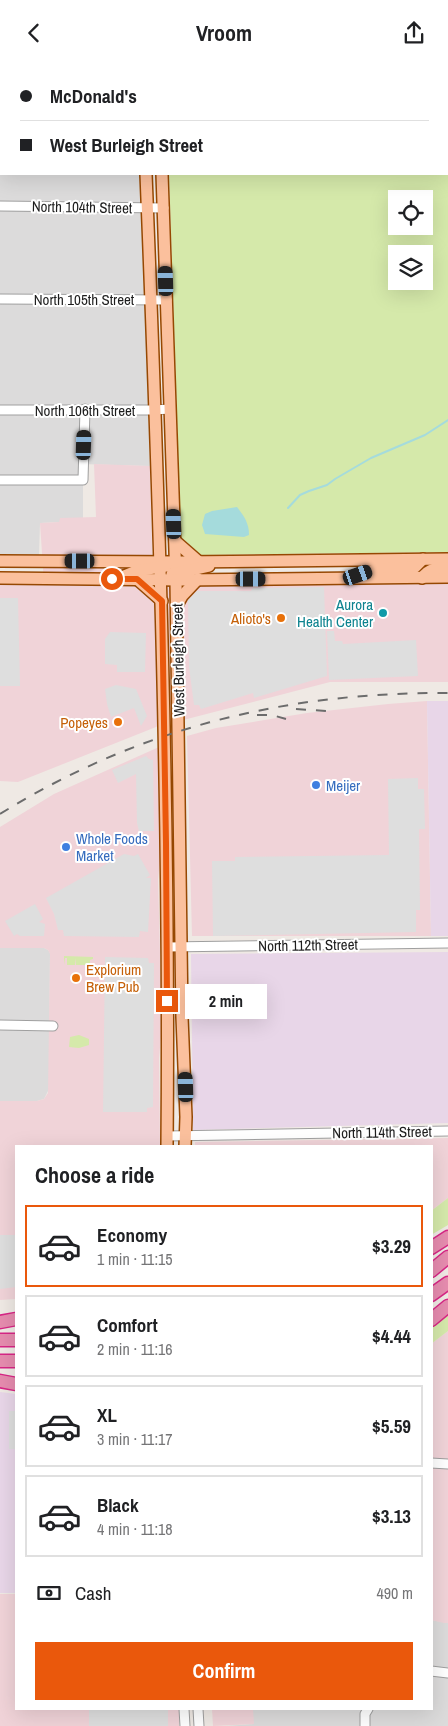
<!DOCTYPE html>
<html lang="en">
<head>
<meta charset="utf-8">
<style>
  :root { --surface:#fff; --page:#f6f6f6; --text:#202124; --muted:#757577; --line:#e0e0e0; --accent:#ea580c }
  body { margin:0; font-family:"Archivo Narrow",sans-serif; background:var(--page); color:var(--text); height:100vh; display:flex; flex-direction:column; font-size:19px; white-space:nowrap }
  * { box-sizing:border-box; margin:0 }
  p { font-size:16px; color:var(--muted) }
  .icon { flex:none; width:28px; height:28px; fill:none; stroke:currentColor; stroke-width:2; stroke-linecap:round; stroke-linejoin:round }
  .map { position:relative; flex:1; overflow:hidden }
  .sheet { position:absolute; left:15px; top:1080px; width:418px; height:565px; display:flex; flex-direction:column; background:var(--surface); border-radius:0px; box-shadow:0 5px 20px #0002 }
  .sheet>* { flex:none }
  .hud { position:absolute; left:0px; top:0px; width:449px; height:110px; box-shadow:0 5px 20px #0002; display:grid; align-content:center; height:110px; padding:0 20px; background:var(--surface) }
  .tools { position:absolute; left:388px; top:125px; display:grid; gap:10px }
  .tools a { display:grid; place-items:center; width:45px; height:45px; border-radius:0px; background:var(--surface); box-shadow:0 5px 20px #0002; font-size:25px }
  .end { position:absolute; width:22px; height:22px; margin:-11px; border:6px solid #ea580c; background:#fff; box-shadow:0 0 0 2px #fff }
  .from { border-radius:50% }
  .bubble { position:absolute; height:35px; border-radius:0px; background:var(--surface); box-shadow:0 5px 20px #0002; font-size:16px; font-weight:800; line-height:35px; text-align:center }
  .car { position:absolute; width:15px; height:30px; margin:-15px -8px; border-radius:6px; box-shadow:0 0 4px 1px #0007; background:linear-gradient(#222 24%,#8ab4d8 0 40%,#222 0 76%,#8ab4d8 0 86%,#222 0) }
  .hud b { display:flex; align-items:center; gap:18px; height:48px; font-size:19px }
  .hud b+b { border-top:1px solid var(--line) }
  .hud i { width:12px; height:12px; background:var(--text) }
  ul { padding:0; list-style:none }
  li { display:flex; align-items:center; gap:15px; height:82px; margin:0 10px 8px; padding:0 10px; border:2px solid var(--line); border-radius:0px }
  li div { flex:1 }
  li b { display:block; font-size:19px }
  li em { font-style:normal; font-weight:800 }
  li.selected { border-color:var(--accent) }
  li>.icon { width:45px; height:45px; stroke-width:1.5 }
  h2 { padding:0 20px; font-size:22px; line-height:60px }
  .pay { display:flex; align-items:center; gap:12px; height:55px; padding:0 20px; font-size:19px }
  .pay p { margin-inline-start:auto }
  .button { display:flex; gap:10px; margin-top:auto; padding:10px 20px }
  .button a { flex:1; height:58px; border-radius:0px; background:var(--accent); color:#fff; font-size:20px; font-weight:800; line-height:58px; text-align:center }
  header { display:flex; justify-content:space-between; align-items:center; height:65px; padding:0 20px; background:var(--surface); font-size:22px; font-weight:800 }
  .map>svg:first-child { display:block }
  .residential { fill:#dcdbdb }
  .commercial { fill:#f0d3d8 }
  .industrial { fill:#e8d6e8 }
  .grass { fill:#d5e9aa; fill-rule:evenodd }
  .parking { fill:#dedede }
  .water { fill:#a5dbdc }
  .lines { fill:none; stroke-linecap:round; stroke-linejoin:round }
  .stream { stroke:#a5dbdc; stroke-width:2 }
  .minor-casing { stroke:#9f9f9f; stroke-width:11 }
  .major-casing { stroke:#964802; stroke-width:14 }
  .highway-casing { stroke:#d82686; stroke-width:15 }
  .minor { stroke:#fff; stroke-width:9 }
  .major { stroke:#fbc09d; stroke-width:11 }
  .highway { stroke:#e68caf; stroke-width:12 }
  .rail { stroke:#6c6c6c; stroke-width:2; stroke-dasharray:10 10; stroke-linecap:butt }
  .route { stroke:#ea580c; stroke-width:6 }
  .culture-dot { fill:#0f9aa8; stroke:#fff; stroke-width:2 }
  .food-dot { fill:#e8710a; stroke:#fff; stroke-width:2 }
  .shop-dot { fill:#3f7fe0; stroke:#fff; stroke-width:2 }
  .labels { text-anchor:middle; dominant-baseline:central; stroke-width:4; stroke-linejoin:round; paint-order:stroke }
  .street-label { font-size:15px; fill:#1e1e1e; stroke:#fff }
  .culture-label { font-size:15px; fill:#0d838f; stroke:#fff; text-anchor:end }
  .food-label { font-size:15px; fill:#c56008; stroke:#fff; text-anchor:end }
  .shop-label { font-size:15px; fill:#366cbe; stroke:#fff; text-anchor:start }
</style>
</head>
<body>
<header><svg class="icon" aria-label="back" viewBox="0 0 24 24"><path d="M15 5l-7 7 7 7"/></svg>Vroom<svg class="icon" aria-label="share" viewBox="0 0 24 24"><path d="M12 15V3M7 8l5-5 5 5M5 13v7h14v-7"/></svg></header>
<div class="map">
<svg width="448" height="1661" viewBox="0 0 448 1661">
  <rect width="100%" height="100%" fill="#efe9e4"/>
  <g class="residential">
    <polygon points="0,0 138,0 138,1 1,1 1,109 141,109 150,401 80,399 83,419 83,453 60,453 60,457 40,458 39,490 0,490"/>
    <polygon points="0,883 44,883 48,885 50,888 49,1024 44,1034 37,1036 0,1036"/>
    <polygon points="431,1555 448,1558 448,1661 226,1661 253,1659 253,1644 431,1644"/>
  </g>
  <g class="commercial">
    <polygon points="94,399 150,401 153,519 448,516 448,617 330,617 156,662 18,717 0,716 0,517 44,518 40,458 59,457 60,453 96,452"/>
    <polygon points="427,636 431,871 192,871 187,671 216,663 307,648 388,639"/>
    <polygon points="159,682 161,788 158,814 162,961 159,993 160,1081 16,1081 16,1234 0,1235 0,1036 37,1036 44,1034 48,1028 50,889 48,885 44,883 0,883 0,762 54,729"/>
    <polygon points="448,1073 448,1133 431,1146 431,1081 195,1081 195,1077"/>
    <polygon points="448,1266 448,1558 444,1558 431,1555 431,1279"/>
    <polygon points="0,1529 16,1529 16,1644 179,1644 179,1661 0,1661"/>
    <polygon points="212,1644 253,1644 254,1659 213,1661"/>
  </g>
  <g class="industrial">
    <polygon points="427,636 448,636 448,871 431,871"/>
    <polygon points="448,887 448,1058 193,1065 191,889"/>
    <polygon points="0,1327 16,1329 16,1528 0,1528"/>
  </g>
  <g class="grass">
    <path d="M165 0H448V487L201 490 181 472 169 109H448V1H165ZM396 134H424V161H396ZM396 189H424V216H396Z"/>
    <polygon points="64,891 93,892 93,894 90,895 90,899 93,900 76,900 75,893 75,900 67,900 67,893 65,893 64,900"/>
    <polygon points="79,970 89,974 89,980 79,983 69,982 70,972"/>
    <polygon points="448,1133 448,1160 431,1170 431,1146"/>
    <polygon points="448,1244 448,1266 431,1279 431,1261"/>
  </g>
  <g class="parking">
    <polygon points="324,522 327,611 254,633 253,628 201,644 199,640 194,640 189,602 188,535 197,526 251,526 253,523"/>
    <polygon points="0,533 18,533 20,621 0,621"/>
    <polygon points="327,566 334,566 335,576 342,576 343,579 416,575 418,611 329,615"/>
    <polygon points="110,567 146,568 145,607 117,607 117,600 105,599 105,574"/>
    <polygon points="116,620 136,624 147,651 141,661 134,643 111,652 107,639 105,624"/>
    <polygon points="146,691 149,694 153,695 154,766 139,766 137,758 136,709 118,718 112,705"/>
    <polygon points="418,713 418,724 424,724 425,764 419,764 420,845 416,845 416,867 213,871 212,796 235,796 235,792 389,790 388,714"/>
    <polygon points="124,789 134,791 138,789 150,810 146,813 151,813 148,867 140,866 139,872 64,871 63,865 58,865 54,849 46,833"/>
    <polygon points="35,839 43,854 39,857 45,859 44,871 20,871 17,869 14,871 5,856"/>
    <polygon points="105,892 148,893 149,898 154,898 153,1042 147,1043 147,1047 103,1047"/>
    <polygon points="0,1170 16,1170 16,1222 0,1224"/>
    <rect x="9" y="1346" width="7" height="38"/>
    <rect x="89" y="1644" width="79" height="17"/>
  </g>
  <path class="water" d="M237 442C244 451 249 458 249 470L244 472 205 469 202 460 205 449 212 446Z"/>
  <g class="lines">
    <polyline class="stream" points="288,443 300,430 309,426 327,420 335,414 371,393 425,370 448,355"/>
    <defs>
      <g id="minor">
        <polyline points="0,47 1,47"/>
        <polyline points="0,141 164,143"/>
        <polyline points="0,234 167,235"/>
        <polyline points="0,345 154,345 170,344"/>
        <polyline points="0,415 83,415 85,344"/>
        <polyline points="167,882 448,878"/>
        <polyline points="0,960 53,961"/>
        <polyline points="167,1071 448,1066"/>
        <polyline points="431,1398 448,1399"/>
        <polyline points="431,1606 448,1608"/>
        <polyline points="184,1644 185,1661"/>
        <polyline points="198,1644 199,1661"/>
        <polyline points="365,1661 365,1649 368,1644"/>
      </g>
      <g id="major">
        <polyline points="142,0 142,1"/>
        <polyline points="158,0 159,1"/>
        <path d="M146 109C159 433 170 757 167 1081"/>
        <polyline points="162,109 176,515 182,952 186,1052 185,1081"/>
        <polyline points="175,476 199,497"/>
        <polyline points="0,496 182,497 448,494"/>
        <polyline points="172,509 209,501"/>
        <polyline points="359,509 369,506 391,503 415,502 423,494"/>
        <polyline points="124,511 136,506 166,501"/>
        <polyline points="0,513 182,515 448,512"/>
        <path d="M422 513C429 503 437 503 448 503"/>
        <polyline points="137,514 162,536"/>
        <polyline points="177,540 182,531 198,514"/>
      </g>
      <g id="highway">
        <polyline points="431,1183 448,1172"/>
        <polyline points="431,1206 448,1192"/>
        <polyline points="431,1230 448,1218"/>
        <polyline points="431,1255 448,1241"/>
        <polyline points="0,1257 16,1254"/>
        <polyline points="0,1275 16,1275"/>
        <polyline points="0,1296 16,1296"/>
        <polyline points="0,1316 16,1319"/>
      </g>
    </defs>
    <use href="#minor" class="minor-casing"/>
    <use href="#major" class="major-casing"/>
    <use href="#highway" class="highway-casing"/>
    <use href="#minor" class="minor"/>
    <use href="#major" class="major"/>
    <use href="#highway" class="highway"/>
    <g class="rail">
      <polyline points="296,644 326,646"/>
      <polyline points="257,650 272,650 286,654"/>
      <path d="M0 749C139 663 285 627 448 628"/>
    </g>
  </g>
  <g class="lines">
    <polyline class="route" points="112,514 137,514 162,536 166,778 167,936"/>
  </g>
  <circle class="culture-dot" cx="383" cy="548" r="5"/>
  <g class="food-dot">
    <circle cx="281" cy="553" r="5"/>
    <circle cx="118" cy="657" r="5"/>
    <circle cx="76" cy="913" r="5"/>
  </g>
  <g class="shop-dot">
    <circle cx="316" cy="720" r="5"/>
    <circle cx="66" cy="782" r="5"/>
  </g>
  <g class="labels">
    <g class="street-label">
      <text transform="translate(82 142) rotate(1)">North 104th Street</text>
      <text x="84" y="234">North 105th Street</text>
      <text x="85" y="345">North 106th Street</text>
      <text transform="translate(178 595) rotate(-91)">West Burleigh Street</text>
      <text transform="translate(308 880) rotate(-1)">North 112th Street</text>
      <text transform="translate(382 1067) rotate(-1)">North 114th Street</text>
    </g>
    <g class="culture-label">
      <text x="373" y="539">Aurora<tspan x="373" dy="17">Health Center</tspan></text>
    </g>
    <g class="food-label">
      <text x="271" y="553">Alioto's</text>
      <text x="108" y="657">Popeyes</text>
      <text x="86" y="904" text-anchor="start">Explorium<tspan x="86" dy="17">Brew Pub</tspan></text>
    </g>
    <g class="shop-label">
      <text x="326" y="720">Meijer</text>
      <text x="76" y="773">Whole Foods<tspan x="76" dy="17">Market</tspan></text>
    </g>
  </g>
</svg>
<div class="tools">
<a><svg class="icon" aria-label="locate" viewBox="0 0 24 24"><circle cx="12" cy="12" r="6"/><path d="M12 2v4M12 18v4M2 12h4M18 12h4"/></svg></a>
<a><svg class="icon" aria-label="layers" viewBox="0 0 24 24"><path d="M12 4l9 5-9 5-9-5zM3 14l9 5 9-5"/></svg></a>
</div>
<i class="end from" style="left:112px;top:514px"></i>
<i class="end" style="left:167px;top:936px"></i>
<div class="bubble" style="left:185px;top:919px;width:82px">2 min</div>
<i class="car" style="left:166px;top:216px;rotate:358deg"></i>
<i class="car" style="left:84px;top:380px;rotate:2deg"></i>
<i class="car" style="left:174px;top:459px;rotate:358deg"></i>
<i class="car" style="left:80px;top:496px;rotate:270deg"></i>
<i class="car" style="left:358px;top:510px;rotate:71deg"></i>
<i class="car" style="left:251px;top:514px;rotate:90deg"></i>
<i class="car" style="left:186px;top:1022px;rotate:358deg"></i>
<div class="hud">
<b><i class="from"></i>McDonald's</b>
<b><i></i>West Burleigh Street</b>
</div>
<section class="sheet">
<h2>Choose a ride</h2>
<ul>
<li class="selected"><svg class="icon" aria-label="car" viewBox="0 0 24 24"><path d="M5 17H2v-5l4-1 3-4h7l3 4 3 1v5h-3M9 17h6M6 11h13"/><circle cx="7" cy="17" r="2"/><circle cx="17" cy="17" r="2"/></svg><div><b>Economy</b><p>1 min · 11:15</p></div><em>$3.29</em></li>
<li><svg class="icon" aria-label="car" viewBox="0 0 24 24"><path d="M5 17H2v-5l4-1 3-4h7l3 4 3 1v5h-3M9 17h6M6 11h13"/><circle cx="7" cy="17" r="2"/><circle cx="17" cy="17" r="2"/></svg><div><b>Comfort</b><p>2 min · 11:16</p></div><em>$4.44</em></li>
<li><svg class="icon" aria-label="car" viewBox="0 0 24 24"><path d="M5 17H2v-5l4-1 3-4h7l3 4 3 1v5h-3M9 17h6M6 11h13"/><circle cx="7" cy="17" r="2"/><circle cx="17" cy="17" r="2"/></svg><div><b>XL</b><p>3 min · 11:17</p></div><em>$5.59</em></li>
<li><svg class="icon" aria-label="car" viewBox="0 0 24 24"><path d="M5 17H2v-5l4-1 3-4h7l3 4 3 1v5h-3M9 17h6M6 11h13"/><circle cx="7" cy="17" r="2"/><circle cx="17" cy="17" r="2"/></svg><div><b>Black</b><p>4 min · 11:18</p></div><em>$3.13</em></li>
</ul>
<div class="pay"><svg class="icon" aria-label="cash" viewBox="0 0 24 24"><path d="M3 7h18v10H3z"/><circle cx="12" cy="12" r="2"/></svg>Cash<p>490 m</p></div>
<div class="button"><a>Confirm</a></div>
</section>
</div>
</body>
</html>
